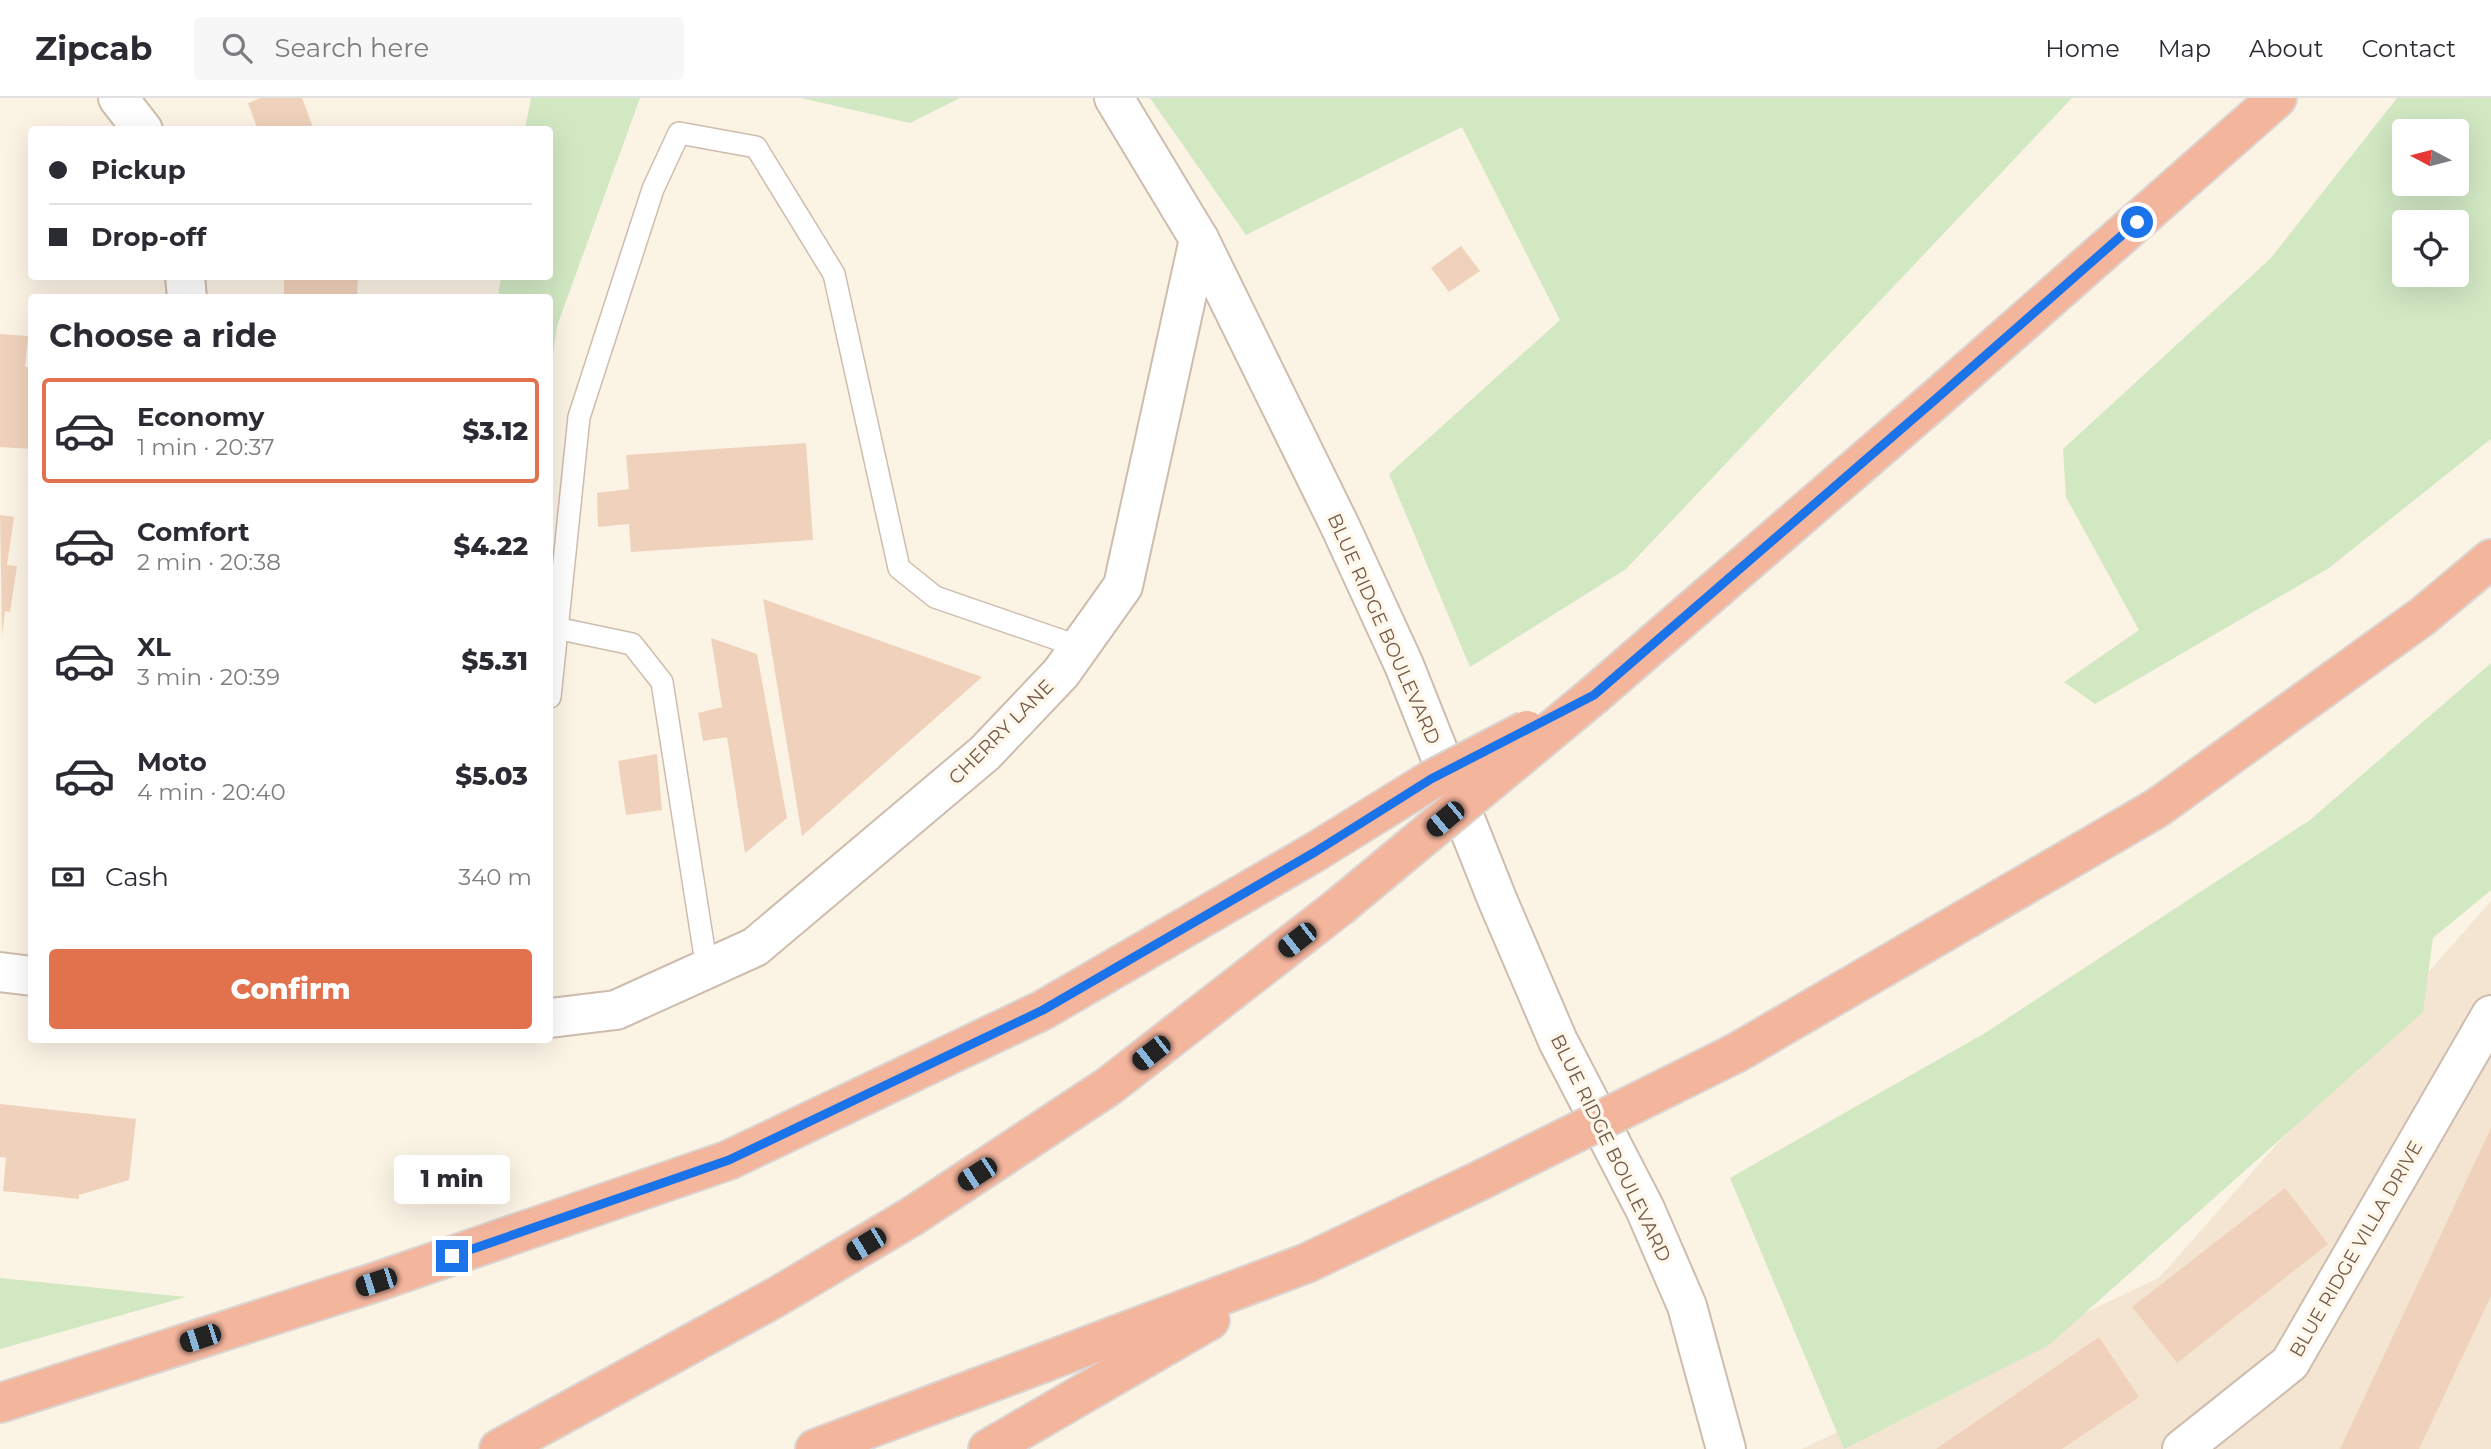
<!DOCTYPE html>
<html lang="en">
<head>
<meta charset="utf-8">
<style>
  :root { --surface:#fff; --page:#f7f7f7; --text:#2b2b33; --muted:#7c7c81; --line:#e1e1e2; --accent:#e1724d }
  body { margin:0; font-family:Montserrat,sans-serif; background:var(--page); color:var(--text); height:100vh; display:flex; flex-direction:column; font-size:26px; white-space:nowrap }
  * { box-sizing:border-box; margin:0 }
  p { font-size:23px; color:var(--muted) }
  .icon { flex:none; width:38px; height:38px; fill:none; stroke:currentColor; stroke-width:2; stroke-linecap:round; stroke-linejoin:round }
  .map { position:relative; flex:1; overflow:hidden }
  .drawer { position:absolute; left:28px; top:196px; width:525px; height:749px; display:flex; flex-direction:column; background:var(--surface); border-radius:7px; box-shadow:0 7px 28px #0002 }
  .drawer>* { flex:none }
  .hud { position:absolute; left:28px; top:28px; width:525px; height:154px; border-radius:7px; box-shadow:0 7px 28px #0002; display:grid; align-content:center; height:154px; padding:0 21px; background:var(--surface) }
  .needle { width:46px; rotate:277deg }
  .controls { position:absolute; left:2392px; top:21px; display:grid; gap:14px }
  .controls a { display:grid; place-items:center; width:77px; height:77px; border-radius:7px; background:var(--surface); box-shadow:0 7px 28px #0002; font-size:35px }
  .end { position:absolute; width:32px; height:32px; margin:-16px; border:9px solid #1a73e8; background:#fff; box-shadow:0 0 0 4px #fff }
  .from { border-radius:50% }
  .bubble { position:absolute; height:49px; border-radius:7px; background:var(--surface); box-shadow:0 7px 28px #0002; font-size:23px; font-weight:800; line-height:49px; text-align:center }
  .car { position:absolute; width:21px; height:42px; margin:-21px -10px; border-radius:9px; box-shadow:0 0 5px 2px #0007; background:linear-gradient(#222 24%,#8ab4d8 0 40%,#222 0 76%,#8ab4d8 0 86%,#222 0) }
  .hud b { display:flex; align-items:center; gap:24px; height:66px; font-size:26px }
  .hud b+b { border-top:2px solid var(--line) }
  .hud i { width:18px; height:18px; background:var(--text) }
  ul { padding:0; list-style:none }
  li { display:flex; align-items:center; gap:21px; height:105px; margin:0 14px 10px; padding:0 7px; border:4px solid transparent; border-radius:7px }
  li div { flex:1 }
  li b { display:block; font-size:26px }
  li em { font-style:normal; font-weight:800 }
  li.active { border-color:var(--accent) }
  li>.icon { width:63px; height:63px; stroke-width:1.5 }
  h2 { padding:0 21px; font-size:32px; line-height:84px }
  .pay { display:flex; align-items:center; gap:18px; height:77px; padding:0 21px; font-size:26px }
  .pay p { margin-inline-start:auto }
  .cta { display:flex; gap:14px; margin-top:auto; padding:14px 21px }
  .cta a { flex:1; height:80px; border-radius:7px; background:var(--accent); color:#fff; font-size:28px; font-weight:800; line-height:80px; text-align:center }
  header { display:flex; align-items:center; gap:42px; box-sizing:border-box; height:98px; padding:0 35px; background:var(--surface); border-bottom:2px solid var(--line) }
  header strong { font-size:33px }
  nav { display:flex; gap:38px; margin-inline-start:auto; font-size:24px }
  .search { width:490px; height:63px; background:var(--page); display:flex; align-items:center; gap:18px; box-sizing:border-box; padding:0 24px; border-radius:7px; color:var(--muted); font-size:26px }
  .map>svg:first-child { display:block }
  .residential { fill:#f3e5d2 }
  .green { fill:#d1e8c3; fill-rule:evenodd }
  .building { fill:#f0d2bc }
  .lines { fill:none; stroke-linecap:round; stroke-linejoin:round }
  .service-casing { stroke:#cebdae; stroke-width:24 }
  .minor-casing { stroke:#cebdae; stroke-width:42 }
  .motorway-casing { stroke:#dbd4d0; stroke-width:42 }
  .service { stroke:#fff; stroke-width:21 }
  .minor { stroke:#fff; stroke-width:38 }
  .motorway { stroke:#f4b59d; stroke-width:38 }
  .motorway-bridge-casing { stroke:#dbd4d0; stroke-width:42; stroke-linecap:butt }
  .motorway-bridge { stroke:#f4b59d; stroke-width:38 }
  .route { stroke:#1a73e8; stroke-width:9 }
  .labels { text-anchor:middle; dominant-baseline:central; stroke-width:7; stroke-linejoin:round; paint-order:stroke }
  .street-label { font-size:19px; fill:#735a4a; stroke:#fef7ea }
</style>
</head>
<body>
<header>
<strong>Zipcab</strong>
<div class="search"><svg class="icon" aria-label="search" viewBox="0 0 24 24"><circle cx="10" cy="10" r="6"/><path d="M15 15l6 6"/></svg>Search here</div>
<nav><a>Home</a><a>Map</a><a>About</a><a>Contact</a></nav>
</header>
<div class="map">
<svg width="2491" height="1351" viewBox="0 0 2491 1351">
  <rect width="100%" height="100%" fill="#fbf3e4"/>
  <polygon class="residential" points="2491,803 2491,1351 1802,1351 2160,1179"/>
  <g class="green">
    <polygon points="531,0 640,0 557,228 550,280 550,200 498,199 501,179 550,178 550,32 525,31"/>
    <polygon points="801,0 960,0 910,25"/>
    <polygon points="1150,0 2072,0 1626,471 1470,569 1389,376 1560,222 1462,29 1246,137"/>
    <path d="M2397 0H2491V341L2329 470 2095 606 2064 584 2139 532 2066 399 2063 351 2270 161ZM2404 33H2457V86H2404ZM2457 124V177H2404V124Z"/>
    <polygon points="2491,565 2491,792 2433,840 2423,914 2049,1247 1844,1351 1730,1080 1985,935 2310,722"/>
    <polygon points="0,1180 186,1199 0,1251"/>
  </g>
  <g class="building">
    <polygon points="261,0 302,0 314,32 258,32 248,5"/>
    <polygon points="1461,148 1480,173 1449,194 1431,170"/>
    <polygon points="284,178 358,178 357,196 337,196 337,200 284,200"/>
    <polygon points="0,236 28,238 25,269 29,269 28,293 32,293 32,351 0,349"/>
    <polygon points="806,345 813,442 631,454 629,426 598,429 597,395 629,391 626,357"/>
    <polygon points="0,417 14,419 7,467 17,468 10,514 5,513 2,538"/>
    <polygon points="763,501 982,579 802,738"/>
    <polygon points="711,540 757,556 787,720 745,755 727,639 703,643 698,615 722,609"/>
    <polygon points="657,656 662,712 626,717 618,663"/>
    <polygon points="0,1006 136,1021 129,1082 79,1097 79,1101 3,1093 6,1060 0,1059"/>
    <polygon points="2491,1030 2491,1198 2419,1351 2340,1351"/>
    <polygon points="2285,1090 2328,1146 2177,1265 2132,1209"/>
    <polygon points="2099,1239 2139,1299 2062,1351 1936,1351"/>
  </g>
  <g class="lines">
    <defs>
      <g id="service">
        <polyline points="556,530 632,546 662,584 707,871"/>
        <polyline points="550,599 579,319 653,91 679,35 756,49 834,176 899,470 935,499 1080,549"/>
      </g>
      <g id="minor">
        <polyline points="118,0 143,32"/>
        <polyline points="1114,0 1199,141 1340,428 1404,567 1497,801 1558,943 1645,1111 1687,1208 1726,1351"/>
        <polyline points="185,178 187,200"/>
        <polyline points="0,874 32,878"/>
        <polyline points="550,920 616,912 755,849 985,655 1061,575 1123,488 1199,141"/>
        <polyline points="2182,1351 2290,1265 2491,917"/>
      </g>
      <g id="motorway">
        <polyline points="1594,597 1937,300 2277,0"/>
        <polyline points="1736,955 2157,710 2423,518 2491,461"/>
        <polyline points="0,1305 376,1184 729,1062 1043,912 1315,754"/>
        <polyline points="499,1351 778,1198 911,1119 1109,988 1339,809"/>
        <polyline points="815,1351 1307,1165 1483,1081"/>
        <polyline points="988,1351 1210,1222"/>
      </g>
    </defs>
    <use href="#service" class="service-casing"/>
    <use href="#minor" class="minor-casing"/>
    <use href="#motorway" class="motorway-casing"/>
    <use href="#service" class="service"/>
    <use href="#minor" class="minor"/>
    <use href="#motorway" class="motorway"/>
    <defs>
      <g id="motorway-bridge">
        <polyline points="1315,754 1431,682 1527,632"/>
        <polyline points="1339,809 1594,597"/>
        <polyline points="1483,1081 1736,955"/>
      </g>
    </defs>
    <use href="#motorway-bridge" class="motorway-bridge-casing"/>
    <use href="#motorway-bridge" class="motorway-bridge"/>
  </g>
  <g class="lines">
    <polyline class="route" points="452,1158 729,1062 1043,912 1315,754 1431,681 1594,597 1937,300 2137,124"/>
  </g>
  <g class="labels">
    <g class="street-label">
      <text transform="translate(1384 531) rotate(66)">BLUE RIDGE BOULEVARD</text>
      <text transform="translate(1001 634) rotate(-45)">CHERRY LANE</text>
      <text transform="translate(1611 1050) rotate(64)">BLUE RIDGE BOULEVARD</text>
      <text transform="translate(2356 1151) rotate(-60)">BLUE RIDGE VILLA DRIVE</text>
    </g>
  </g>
</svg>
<div class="controls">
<a><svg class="needle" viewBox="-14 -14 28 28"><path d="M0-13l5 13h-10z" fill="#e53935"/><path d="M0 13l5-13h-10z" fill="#7c7c81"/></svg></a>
<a><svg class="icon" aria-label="locate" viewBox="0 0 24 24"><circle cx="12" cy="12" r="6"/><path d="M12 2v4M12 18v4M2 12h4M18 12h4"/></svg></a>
</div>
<i class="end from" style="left:2137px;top:124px"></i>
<i class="end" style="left:452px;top:1158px"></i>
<div class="bubble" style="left:394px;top:1057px;width:116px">1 min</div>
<i class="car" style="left:1445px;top:721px;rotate:230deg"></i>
<i class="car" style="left:1297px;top:842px;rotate:232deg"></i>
<i class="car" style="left:1151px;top:955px;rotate:232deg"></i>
<i class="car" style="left:977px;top:1076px;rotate:237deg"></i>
<i class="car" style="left:866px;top:1146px;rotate:239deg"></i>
<i class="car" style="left:376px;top:1184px;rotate:252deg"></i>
<i class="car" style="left:200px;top:1240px;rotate:252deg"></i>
<div class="hud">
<b><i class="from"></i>Pickup</b>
<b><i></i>Drop-off</b>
</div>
<section class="drawer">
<h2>Choose a ride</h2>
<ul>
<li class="active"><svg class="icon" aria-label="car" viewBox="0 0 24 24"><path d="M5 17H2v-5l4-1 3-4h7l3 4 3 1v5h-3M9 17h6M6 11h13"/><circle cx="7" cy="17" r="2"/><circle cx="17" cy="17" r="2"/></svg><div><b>Economy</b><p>1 min · 20:37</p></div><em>$3.12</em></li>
<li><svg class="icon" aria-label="car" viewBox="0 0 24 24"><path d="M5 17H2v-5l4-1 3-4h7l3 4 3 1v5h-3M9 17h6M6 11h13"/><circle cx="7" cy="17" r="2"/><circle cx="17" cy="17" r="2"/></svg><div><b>Comfort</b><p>2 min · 20:38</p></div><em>$4.22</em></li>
<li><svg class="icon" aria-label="car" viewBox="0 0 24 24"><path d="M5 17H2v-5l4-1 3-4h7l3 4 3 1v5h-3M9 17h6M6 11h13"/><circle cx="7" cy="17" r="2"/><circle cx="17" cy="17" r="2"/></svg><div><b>XL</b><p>3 min · 20:39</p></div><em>$5.31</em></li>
<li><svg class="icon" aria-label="car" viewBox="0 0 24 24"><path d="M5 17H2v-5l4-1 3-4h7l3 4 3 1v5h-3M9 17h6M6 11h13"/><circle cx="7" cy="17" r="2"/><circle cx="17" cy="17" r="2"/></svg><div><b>Moto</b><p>4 min · 20:40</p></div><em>$5.03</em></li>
</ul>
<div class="pay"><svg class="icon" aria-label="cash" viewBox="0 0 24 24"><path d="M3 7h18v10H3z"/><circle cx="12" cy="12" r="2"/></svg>Cash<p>340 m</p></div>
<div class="cta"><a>Confirm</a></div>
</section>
</div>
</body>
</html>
